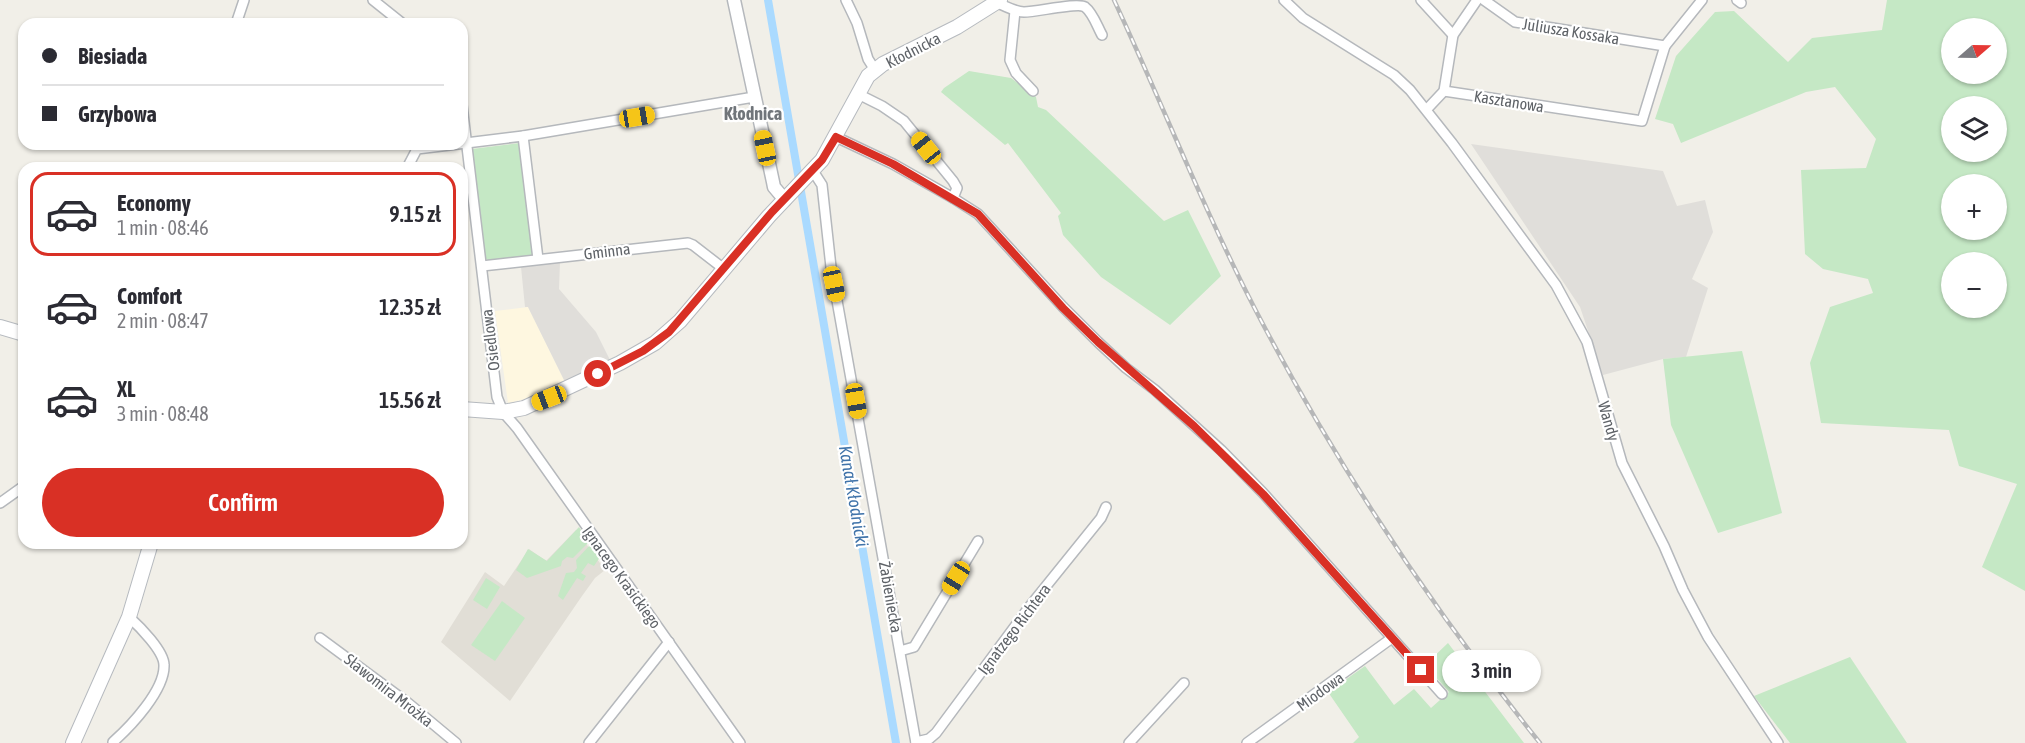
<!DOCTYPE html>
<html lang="en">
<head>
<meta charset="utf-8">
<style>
  :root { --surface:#fff; --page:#f2f2f3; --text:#2b2b33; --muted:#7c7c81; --line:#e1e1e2; --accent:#d93025 }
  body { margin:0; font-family:"Asap Condensed",sans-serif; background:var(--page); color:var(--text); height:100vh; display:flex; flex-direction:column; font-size:22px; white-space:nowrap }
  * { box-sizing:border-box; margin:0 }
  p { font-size:20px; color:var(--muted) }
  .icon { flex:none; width:33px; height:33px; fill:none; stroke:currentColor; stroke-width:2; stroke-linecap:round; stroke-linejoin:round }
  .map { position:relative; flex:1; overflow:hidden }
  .panel { position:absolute; left:18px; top:162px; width:450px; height:387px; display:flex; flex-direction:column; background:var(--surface); border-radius:18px; box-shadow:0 2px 4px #0004 }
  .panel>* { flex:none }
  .hud { position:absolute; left:18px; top:18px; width:450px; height:132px; border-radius:18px; box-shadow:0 2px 4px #0004; display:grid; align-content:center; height:132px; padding:0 24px; background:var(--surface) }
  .needle { width:39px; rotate:70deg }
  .tools { position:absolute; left:1941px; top:18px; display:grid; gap:12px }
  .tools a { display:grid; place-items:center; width:66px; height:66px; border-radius:50%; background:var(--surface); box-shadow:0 2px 4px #0004; font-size:30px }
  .end { position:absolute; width:27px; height:27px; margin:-14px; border:8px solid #d93025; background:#fff; box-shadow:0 0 0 3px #fff }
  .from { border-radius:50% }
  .bubble { position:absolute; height:42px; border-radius:21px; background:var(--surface); box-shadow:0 2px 4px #0004; font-size:20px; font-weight:600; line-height:42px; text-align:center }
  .car { position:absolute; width:18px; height:36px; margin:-18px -9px; border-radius:8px; box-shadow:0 0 4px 2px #0007; background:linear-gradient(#f5c518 24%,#345 0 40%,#f5c518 0 76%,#345 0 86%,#f5c518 0) }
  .hud b { display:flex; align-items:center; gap:21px; height:57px; font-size:22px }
  .hud b+b { border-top:2px solid var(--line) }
  .hud i { width:15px; height:15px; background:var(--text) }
  ul { padding:10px 0 0; list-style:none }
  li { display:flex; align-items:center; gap:18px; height:84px; margin:0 12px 9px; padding:0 12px; border:3px solid transparent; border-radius:18px }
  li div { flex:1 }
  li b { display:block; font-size:22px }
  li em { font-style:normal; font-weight:600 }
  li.selected { border-color:var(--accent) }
  li>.icon { width:54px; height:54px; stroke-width:1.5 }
  .button { display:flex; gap:12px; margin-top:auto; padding:12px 24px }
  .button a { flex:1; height:69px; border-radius:36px; background:var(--accent); color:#fff; font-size:24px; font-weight:600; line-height:69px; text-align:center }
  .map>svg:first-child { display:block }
  .commercial { fill:#fef7e0 }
  .industrial { fill:#e0deda }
  .education { fill:#e1ded6 }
  .green { fill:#c5e8c5; fill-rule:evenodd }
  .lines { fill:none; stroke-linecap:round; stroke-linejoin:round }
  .canal { stroke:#aadaff; stroke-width:8 }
  .minor-casing { stroke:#b5b8bc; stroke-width:12 }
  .tertiary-casing { stroke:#b5b8bc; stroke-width:15 }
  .secondary-casing { stroke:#b6babf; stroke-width:16 }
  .minor { stroke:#fff; stroke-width:9 }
  .tertiary { stroke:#fff; stroke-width:12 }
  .secondary { stroke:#fff; stroke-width:14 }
  .rail-casing { stroke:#b6b7b8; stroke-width:4.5 }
  .rail { stroke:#fff; stroke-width:2; stroke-dasharray:7; stroke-linecap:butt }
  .route { stroke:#d93025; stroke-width:8 }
  .labels { text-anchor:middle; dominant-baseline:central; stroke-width:4.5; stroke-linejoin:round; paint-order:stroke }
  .street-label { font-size:16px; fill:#5f6368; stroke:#fff }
  .neighbourhood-label { font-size:18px; font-weight:bold; fill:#70757a; stroke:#fff }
  .water-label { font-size:18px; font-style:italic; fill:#4174aa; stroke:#fff }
</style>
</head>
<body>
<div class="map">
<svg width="2025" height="743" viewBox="0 0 2025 743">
  <rect width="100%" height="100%" fill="#f1efe8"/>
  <polygon class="commercial" points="528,307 565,382 529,398 508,403 495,311"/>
  <g class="industrial">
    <polygon points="1471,144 1663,171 1677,206 1705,200 1713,232 1692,279 1708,288 1686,357 1663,359 1603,375 1580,307"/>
    <polygon points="560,262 559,289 596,332 610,360 565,382 528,307 525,307 521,267"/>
  </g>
  <polygon class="education" points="576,530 605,570 595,578 582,596 510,701 441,642 485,572 504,586 529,549 546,561"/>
  <g class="green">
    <path d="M1887 0H2025V591L1982 567 2017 484 1959 466 1949 430 1821 423 1810 363 1830 307 1873 293 1868 279 1823 269 1805 254 1801 170 1866 168 1876 139 1835 87 1806 92 1681 143 1673 124 1655 119 1676 56 1715 12 1734 11 1788 62 1812 38 1882 30ZM1952 28H1996V74H1952ZM1952 106H1996V152H1952ZM1952 184H1996V230H1952ZM1952 262H1996V308H1952Z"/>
    <polygon points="969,71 1011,78 1036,97 1038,107 1046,110 1164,221 1188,210 1221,276 1170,325 1101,277 1063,235 1058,216 1061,213 1008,143 1005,145 941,92 944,88"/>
    <polygon points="520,143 533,256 489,261 485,258 472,149"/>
    <polygon points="1742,351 1782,513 1718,533 1671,425 1663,359"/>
    <polygon points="579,527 589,542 573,558 567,557 562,561 561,566 527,578 516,570 528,549 547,561"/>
    <polygon points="591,544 600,557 594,566 588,563 581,573 586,576 583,581 577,578 563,600 558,596 566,573 574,572 577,568 576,560"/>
    <polygon points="486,578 500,587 487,609 473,600"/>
    <polygon points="502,601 525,618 495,661 471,645"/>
    <polygon points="1448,643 1524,743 1353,743 1359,737 1328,692 1365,666 1394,705 1414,689 1431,708 1449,692 1425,665"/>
    <polygon points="1850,657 1907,743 1790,743 1754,696"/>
  </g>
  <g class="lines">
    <polyline class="canal" points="768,0 896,743"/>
    <defs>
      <g id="minor">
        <polyline points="373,0 403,24"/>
        <polyline points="846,0 857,23 868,59 875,70"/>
        <polyline points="1284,0 1303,18 1394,75 1410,90 1452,143 1556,285 1587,342 1622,463 1664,546 1683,590 1708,637 1778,743"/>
        <polyline points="1421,0 1453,35"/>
        <polyline points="1484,0 1515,22 1665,46"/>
        <polyline points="1737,0 1741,3"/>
        <path d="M997 3C1006 6 1015 12 1024 12 1037 12 1078 2 1085 7 1093 13 1097 26 1102 35"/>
        <polyline points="1015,11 1010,60 1016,73 1033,91"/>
        <polyline points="236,24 244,0"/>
        <polyline points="1444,91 1642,121 1665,46 1702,0"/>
        <polyline points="858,94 882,106 904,121 953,181 957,188 953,198 978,214 1063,307 1098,342 1126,368 1155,390 1221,450 1263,493 1442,694"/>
        <polyline points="462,105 497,397 503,412 517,428 740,743"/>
        <polyline points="1427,109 1444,91 1453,35 1477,0"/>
        <polyline points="523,136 538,259"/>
        <polyline points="836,137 893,164 953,198"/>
        <polyline points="407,168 417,149 523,136 754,97"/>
        <polyline points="813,171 822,185 831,267 916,743"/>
        <polyline points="482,266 688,243 693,245 724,269"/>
        <polyline points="0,503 24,486"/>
        <polyline points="320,638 408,703 456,743"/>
        <polyline points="900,651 914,647 978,541"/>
        <path d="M113 742C131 726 165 690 164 665 164 651 139 626 129 617"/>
        <polyline points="916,742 929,739 936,733 1030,606 1101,518 1106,507"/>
        <polyline points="589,743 669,642"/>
        <polyline points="1129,743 1184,683"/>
        <polyline points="1247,743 1392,638"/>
      </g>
      <polyline id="tertiary" points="734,0 773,182 774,187 785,200"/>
      <g id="secondary">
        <polyline points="0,327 24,334"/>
        <polyline points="462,409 503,412 524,408 620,363 655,343 680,321 769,216 822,160 868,76 883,64 957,27 1000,0"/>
        <polyline points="73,743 129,617 151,543"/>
      </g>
    </defs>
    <use href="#minor" class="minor-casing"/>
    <use href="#tertiary" class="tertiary-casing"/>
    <use href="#secondary" class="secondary-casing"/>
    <use href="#minor" class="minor"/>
    <use href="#tertiary" class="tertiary"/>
    <use href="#secondary" class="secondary"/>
    <defs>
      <path id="rail" d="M1114 0C1162 103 1203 208 1255 309 1335 463 1431 607 1540 743"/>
    </defs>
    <use href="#rail" class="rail-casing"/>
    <use href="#rail" class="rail"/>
  </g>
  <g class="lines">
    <polyline class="route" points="598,374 643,351 669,332 772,212 822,160 836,137 893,164 978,214 1063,308 1098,342 1194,426 1263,494 1421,670"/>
  </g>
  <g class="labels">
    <g class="street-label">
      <text transform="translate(1571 31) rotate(9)">Juliusza Kossaka</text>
      <text transform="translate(913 50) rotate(-27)">Kłodnicka</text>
      <text transform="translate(1509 101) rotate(9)">Kasztanowa</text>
      <text transform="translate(607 251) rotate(-7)">Gminna</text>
      <text transform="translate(490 340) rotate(-97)">Osiedlowa</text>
      <text transform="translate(1609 421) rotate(74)">Wandy</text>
      <text transform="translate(622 577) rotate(54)">Ignacego Krasickiego</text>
      <text transform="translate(891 597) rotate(80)">Żabieniecka</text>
      <text transform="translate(1014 629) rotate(-53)">Ignatzego Richtera</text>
      <text transform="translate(389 690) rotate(38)">Sławomira Mrożka</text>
      <text transform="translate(1320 691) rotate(-36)">Miodowa</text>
    </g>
    <g class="neighbourhood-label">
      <text x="753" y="113">Kłodnica</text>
    </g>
    <g class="water-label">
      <text transform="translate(854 496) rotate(80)">Kanał Kłodnicki</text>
    </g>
  </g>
</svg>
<div class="tools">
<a><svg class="needle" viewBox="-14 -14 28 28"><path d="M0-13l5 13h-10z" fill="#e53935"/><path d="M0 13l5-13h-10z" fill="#7c7c81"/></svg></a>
<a><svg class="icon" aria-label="layers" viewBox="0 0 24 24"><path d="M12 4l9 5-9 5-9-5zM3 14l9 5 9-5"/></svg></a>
<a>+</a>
<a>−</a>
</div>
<i class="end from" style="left:598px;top:374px"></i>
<i class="end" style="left:1421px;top:670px"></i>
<div class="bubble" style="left:1442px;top:650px;width:99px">3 min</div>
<i class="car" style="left:637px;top:117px;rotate:80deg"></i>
<i class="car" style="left:765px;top:148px;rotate:348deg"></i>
<i class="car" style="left:926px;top:148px;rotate:321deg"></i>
<i class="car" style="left:834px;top:284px;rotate:168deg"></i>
<i class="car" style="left:549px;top:398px;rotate:249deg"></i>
<i class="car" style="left:856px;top:401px;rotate:170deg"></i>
<i class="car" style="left:956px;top:578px;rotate:212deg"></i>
<div class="hud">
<b><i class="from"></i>Biesiada</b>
<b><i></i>Grzybowa</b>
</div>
<section class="panel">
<ul>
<li class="selected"><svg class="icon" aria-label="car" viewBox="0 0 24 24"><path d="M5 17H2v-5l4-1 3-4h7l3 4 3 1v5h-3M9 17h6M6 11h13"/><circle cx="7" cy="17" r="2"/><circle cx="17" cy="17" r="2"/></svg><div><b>Economy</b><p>1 min · 08:46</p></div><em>9.15 zł</em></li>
<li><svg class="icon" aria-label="car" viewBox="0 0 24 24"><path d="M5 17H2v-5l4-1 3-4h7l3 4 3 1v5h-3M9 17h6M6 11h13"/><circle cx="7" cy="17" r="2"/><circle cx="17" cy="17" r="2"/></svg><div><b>Comfort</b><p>2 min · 08:47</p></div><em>12.35 zł</em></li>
<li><svg class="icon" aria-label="car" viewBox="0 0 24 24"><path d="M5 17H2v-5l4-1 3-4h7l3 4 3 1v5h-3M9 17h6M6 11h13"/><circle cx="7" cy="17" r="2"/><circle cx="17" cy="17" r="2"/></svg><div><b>XL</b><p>3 min · 08:48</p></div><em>15.56 zł</em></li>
</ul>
<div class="button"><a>Confirm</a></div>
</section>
</div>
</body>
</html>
